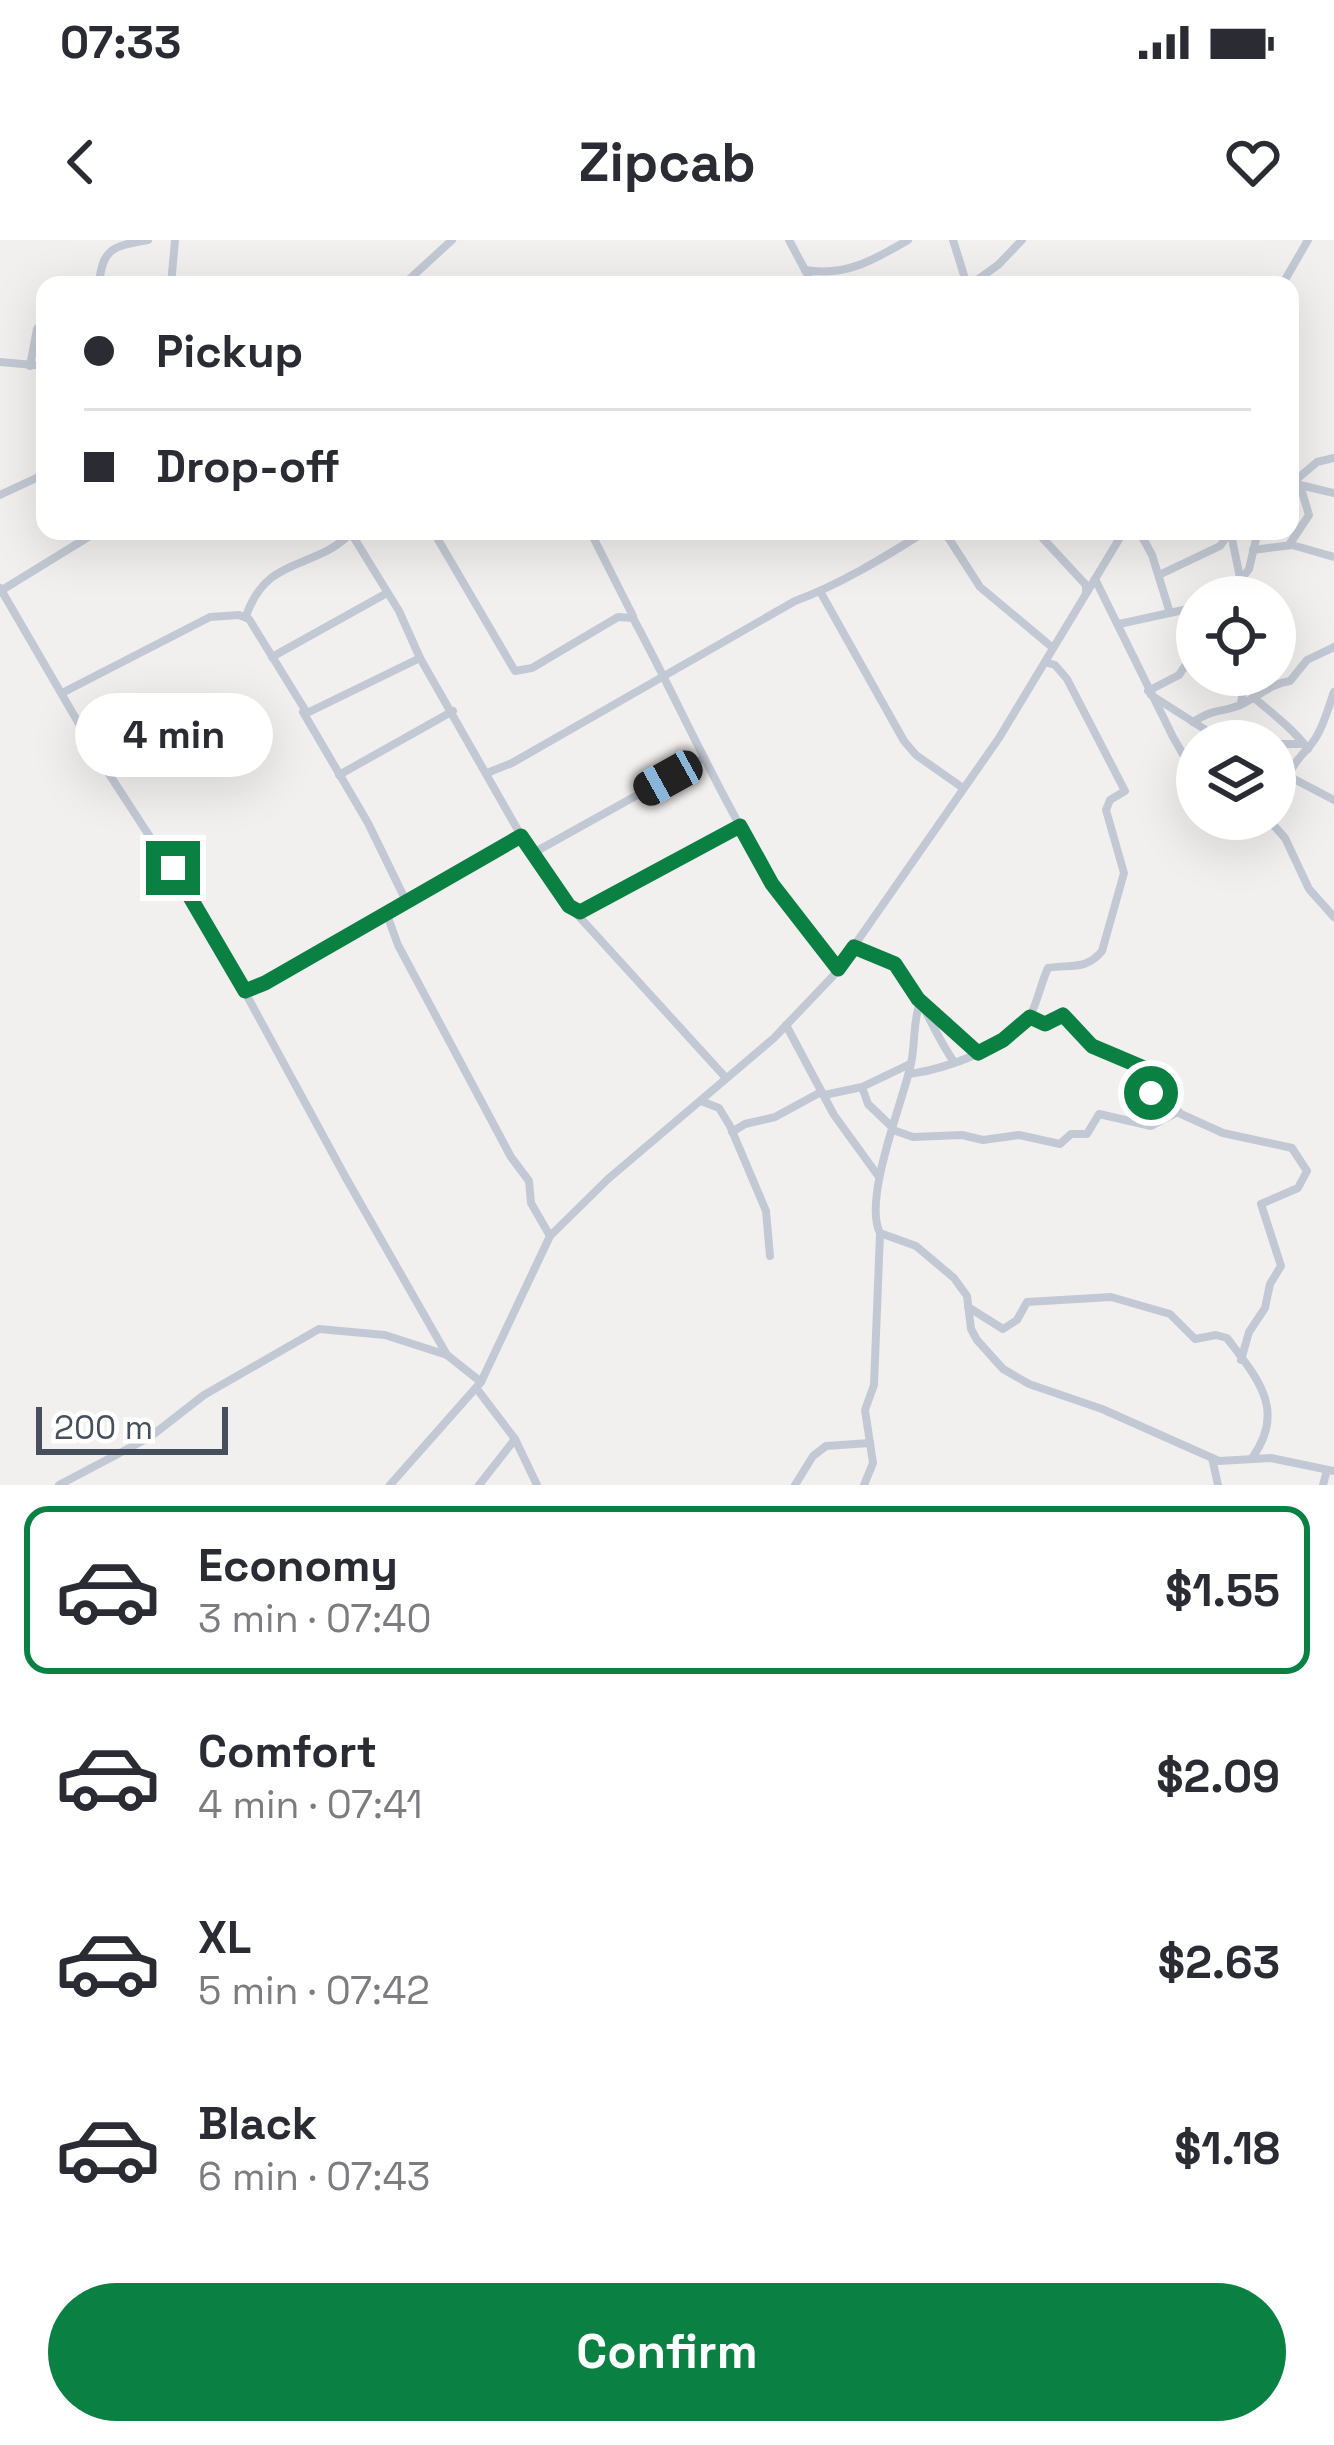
<!DOCTYPE html>
<html lang="en">
<head>
<meta charset="utf-8">
<style>
  :root { --surface:#fff; --page:#f2f2f3; --text:#2b2b33; --muted:#7c7c81; --line:#e1e1e2; --accent:#0b8043 }
  body { margin:0; font-family:"Space Grotesk",sans-serif; background:var(--page); color:var(--text); height:100vh; display:flex; flex-direction:column; font-size:45px; white-space:nowrap }
  * { box-sizing:border-box; margin:0 }
  p { font-size:39px; color:var(--muted) }
  .icon { flex:none; width:66px; height:66px; fill:none; stroke:currentColor; stroke-width:2; stroke-linecap:round; stroke-linejoin:round }
  .map { position:relative; height:1245px; overflow:hidden }
  .drawer { display:flex; flex-direction:column; background:var(--surface); flex:1 }
  .drawer>* { flex:none }
  .banner { position:absolute; left:36px; top:36px; width:1263px; height:264px; border-radius:24px; box-shadow:0 12px 48px #0002; display:grid; align-content:center; height:264px; padding:0 48px; background:var(--surface) }
  .buttons { position:absolute; left:1176px; top:336px; display:grid; gap:24px }
  .buttons a { display:grid; place-items:center; width:120px; height:120px; border-radius:50%; background:var(--surface); box-shadow:0 12px 48px #0002; font-size:60px }
  .scale { position:absolute; left:36px; bottom:30px; width:192px; box-sizing:border-box; padding-left:12px; border:6px solid #474f5d; border-top:0; font-size:33px; line-height:42px; white-space:nowrap; color:#474f5d; -webkit-text-stroke:9px #fff; paint-order:stroke }
  .end { position:absolute; width:54px; height:54px; margin:-27px; border:15px solid #0b8043; background:#fff; box-shadow:0 0 0 6px #fff }
  .from { border-radius:50% }
  .bubble { position:absolute; height:84px; border-radius:42px; background:var(--surface); box-shadow:0 12px 48px #0002; font-size:39px; font-weight:700; line-height:84px; text-align:center }
  .car { position:absolute; width:36px; height:72px; margin:-36px -18px; border-radius:15px; box-shadow:0 0 9px 3px #0007; background:linear-gradient(#222 24%,#8ab4d8 0 40%,#222 0 76%,#8ab4d8 0 86%,#222 0) }
  .banner b { display:flex; align-items:center; gap:42px; height:114px; font-size:45px }
  .banner b+b { border-top:3px solid var(--line) }
  .banner i { width:30px; height:30px; background:var(--text) }
  ul { padding:21px 0 0; list-style:none }
  li { display:flex; align-items:center; gap:36px; height:168px; margin:0 24px 18px; padding:0 24px; border:6px solid transparent; border-radius:24px }
  li div { flex:1 }
  li b { display:block; font-size:45px }
  li em { font-style:normal; font-weight:700 }
  li.current { border-color:var(--accent) }
  li>.icon { width:108px; height:108px; stroke-width:1.5 }
  .button { display:flex; gap:24px; margin-top:auto; padding:24px 48px }
  .button a { flex:1; height:138px; border-radius:72px; background:var(--accent); color:#fff; font-size:48px; font-weight:700; line-height:138px; text-align:center }
  .status { display:flex; justify-content:space-between; align-items:center; height:84px; padding:0 60px; background:var(--surface); direction:ltr }
  .status svg { height:33px; fill:currentColor }
  header { display:flex; justify-content:space-between; align-items:center; height:156px; padding:0 48px; background:var(--surface); font-size:54px; font-weight:700 }
  .map>svg:first-child { display:block }
  .lines { fill:none; stroke-linecap:round; stroke-linejoin:round }
  .minor { stroke:#c3c9d4; stroke-width:8 }
  .route { stroke:#0b8043; stroke-width:15 }
</style>
</head>
<body>
<div class="status"><b>07:33</b><svg viewBox="0 0 49 12"><path d="M0 12V9h3v3zM5 12V6h3v6zM10 12V3h3v9zM15 12V0h3v12zM26 1h20v11H26zM47 4h2v5h-2z"/></svg></div>
<header><svg class="icon" aria-label="back" viewBox="0 0 24 24"><path d="M15 5l-7 7 7 7"/></svg>Zipcab<svg class="icon" aria-label="heart" viewBox="0 0 24 24"><path d="M12 20l-8-8c-3-5 5-10 8-4 3-6 11-1 8 4z"/></svg></header>
<div class="map">
<svg width="1334" height="1245" viewBox="0 0 1334 1245">
  <rect width="100%" height="100%" fill="#f2f0ef"/>
  <g class="lines">
    <g class="minor">
      <polyline points="789,0 813,45"/>
      <polyline points="953,0 967,45"/>
      <path d="M805 30C845 37 874 20 908 0"/>
      <path d="M99 45C102 8 113 6 148 0"/>
      <polyline points="171,45 175,0"/>
      <polyline points="403,45 452,0"/>
      <polyline points="970,45 998,25 1022,0"/>
      <polyline points="1282,45 1308,0"/>
      <polyline points="0,122 45,126"/>
      <polyline points="30,126 37,89 45,80"/>
      <polyline points="1290,245 1317,222 1334,218"/>
      <polyline points="1300,245 1334,253"/>
      <polyline points="0,255 45,234"/>
      <polyline points="356,291 406,293"/>
      <path d="M433 291 515 431 532 428 618 377 633 378C698 498 747 626 838 729"/>
      <polyline points="590,291 633,376"/>
      <polyline points="944,291 980,347 1053,408"/>
      <polyline points="1036,291 1086,345 1086,352"/>
      <polyline points="1139,291 1152,315 1170,373"/>
      <polyline points="351,293 399,371 420,418"/>
      <polyline points="1231,294 1244,357"/>
      <polyline points="1289,305 1309,275 1300,245"/>
      <polyline points="1253,310 1292,305 1334,317"/>
      <polyline points="1159,335 1220,306 1230,292"/>
      <polyline points="1095,339 1173,497 1184,516 1197,523"/>
      <polyline points="1241,340 1249,329 1258,291"/>
      <polyline points="0,348 100,520 215,697 346,938 447,1115 481,1142"/>
      <polyline points="2,350 98,291"/>
      <polyline points="821,353 904,501 916,515 963,548"/>
      <polyline points="1228,357 1243,350"/>
      <path d="M246 376C268 313 315 332 353 291"/>
      <polyline points="1119,384 1197,367"/>
      <polyline points="272,417 387,353"/>
      <polyline points="1148,451 1179,435 1197,408"/>
      <polyline points="62,453 210,377 239,375 249,379 307,473 420,418 523,599 574,671 607,660 741,586"/>
      <polyline points="1151,455 1223,501"/>
      <path d="M1253 457C1272 473 1293 489 1308 509"/>
      <polyline points="1241,463 1246,435"/>
      <polyline points="303,472 368,583 406,661"/>
      <path d="M1193 482C1215 468 1218 473 1238 466 1257 458 1269 444 1290 441L1307 420 1334 407"/>
      <polyline points="1275,504 1303,504"/>
      <polyline points="1275,529 1334,560"/>
      <path d="M487 533 512 523 795 361C839 345 885 317 926 291"/>
      <polyline points="339,535 453,471"/>
      <path d="M1275 544 1286 542C1292 526 1297 520 1308 508 1322 493 1327 471 1334 452"/>
      <polyline points="1268,579 1285,598 1309,649 1334,677"/>
      <polyline points="535,612 704,518"/>
      <polyline points="574,671 726,838"/>
      <polyline points="386,672 398,705 511,917 529,941 531,963 550,996"/>
      <path d="M854 708C918 725 920 773 954 822"/>
      <polyline points="245,751 520,596"/>
      <path d="M920 763C912 784 916 806 910 828 901 866 863 960 880 993L916 1006 954 1038 967 1056 971 1089 977 1100 1003 1129 1029 1144 1102 1169 1219 1221 1271 1218 1334 1231"/>
      <polyline points="924,764 978,813"/>
      <polyline points="1030,777 1045,784 1063,775 1092,806 1145,828 1151,853 1164,858 1181,874 1223,893 1292,908 1307,931 1298,948 1261,964 1281,1026 1270,1044 1265,1068 1249,1092 1241,1120"/>
      <polyline points="786,785 834,875 879,937"/>
      <path d="M909 834C942 830 1015 806 1031 774 1038 760 1041 743 1048 728 1069 724 1086 731 1102 711L1124 633 1106 570 1110 560 1125 551 1067 439 1055 425 1045 422"/>
      <polyline points="862,847 868,864 893,888"/>
      <polyline points="824,855 862,847 910,824"/>
      <polyline points="701,861 719,868 730,886 766,971 770,1016"/>
      <polyline points="893,890 913,897 962,895 983,900 1019,895 1060,904 1071,894 1087,894 1099,874 1151,886 1178,872"/>
      <polyline points="732,892 745,884 775,877 821,852"/>
      <path d="M968 1067 1003 1089 1017 1080 1027 1062 1111 1057 1170 1074 1195 1099 1216 1095 1227 1098C1257 1138 1287 1170 1252 1218"/>
      <polyline points="477,1149 515,1199 537,1245"/>
      <polyline points="1212,1218 1218,1245"/>
      <polyline points="59,1245 150,1197 204,1155 319,1089 385,1095 447,1115"/>
      <polyline points="390,1245 481,1142 550,996 608,939 774,798 833,736 999,498 1124,291"/>
      <polyline points="479,1245 515,1199"/>
      <polyline points="795,1245 813,1216 826,1206 870,1203"/>
      <polyline points="864,1245 873,1223 865,1170 874,1145 880,994"/>
      <polyline points="1323,1245 1327,1230"/>
    </g>
  </g>
  <g class="lines">
    <polyline class="route" points="173,628 245,751 265,743 521,596 569,666 580,672 740,586 772,644 838,729 854,707 895,724 918,759 978,813 1003,800 1030,777 1045,784 1063,775 1092,806 1144,828 1151,853"/>
  </g>
</svg>
<div class="buttons">
<a><svg class="icon" aria-label="locate" viewBox="0 0 24 24"><circle cx="12" cy="12" r="6"/><path d="M12 2v4M12 18v4M2 12h4M18 12h4"/></svg></a>
<a><svg class="icon" aria-label="layers" viewBox="0 0 24 24"><path d="M12 4l9 5-9 5-9-5zM3 14l9 5 9-5"/></svg></a>
</div>
<div class="scale">200 m</div>
<i class="end from" style="left:1151px;top:853px"></i>
<i class="end" style="left:173px;top:628px"></i>
<div class="bubble" style="left:75px;top:453px;width:198px">4 min</div>
<i class="car" style="left:668px;top:538px;rotate:241deg"></i>
<div class="banner">
<b><i class="from"></i>Pickup</b>
<b><i></i>Drop-off</b>
</div>
</div>
<section class="drawer">
<ul>
<li class="current"><svg class="icon" aria-label="car" viewBox="0 0 24 24"><path d="M5 17H2v-5l4-1 3-4h7l3 4 3 1v5h-3M9 17h6M6 11h13"/><circle cx="7" cy="17" r="2"/><circle cx="17" cy="17" r="2"/></svg><div><b>Economy</b><p>3 min · 07:40</p></div><em>$1.55</em></li>
<li><svg class="icon" aria-label="car" viewBox="0 0 24 24"><path d="M5 17H2v-5l4-1 3-4h7l3 4 3 1v5h-3M9 17h6M6 11h13"/><circle cx="7" cy="17" r="2"/><circle cx="17" cy="17" r="2"/></svg><div><b>Comfort</b><p>4 min · 07:41</p></div><em>$2.09</em></li>
<li><svg class="icon" aria-label="car" viewBox="0 0 24 24"><path d="M5 17H2v-5l4-1 3-4h7l3 4 3 1v5h-3M9 17h6M6 11h13"/><circle cx="7" cy="17" r="2"/><circle cx="17" cy="17" r="2"/></svg><div><b>XL</b><p>5 min · 07:42</p></div><em>$2.63</em></li>
<li><svg class="icon" aria-label="car" viewBox="0 0 24 24"><path d="M5 17H2v-5l4-1 3-4h7l3 4 3 1v5h-3M9 17h6M6 11h13"/><circle cx="7" cy="17" r="2"/><circle cx="17" cy="17" r="2"/></svg><div><b>Black</b><p>6 min · 07:43</p></div><em>$1.18</em></li>
</ul>
<div class="button"><a>Confirm</a></div>
</section>
</body>
</html>
